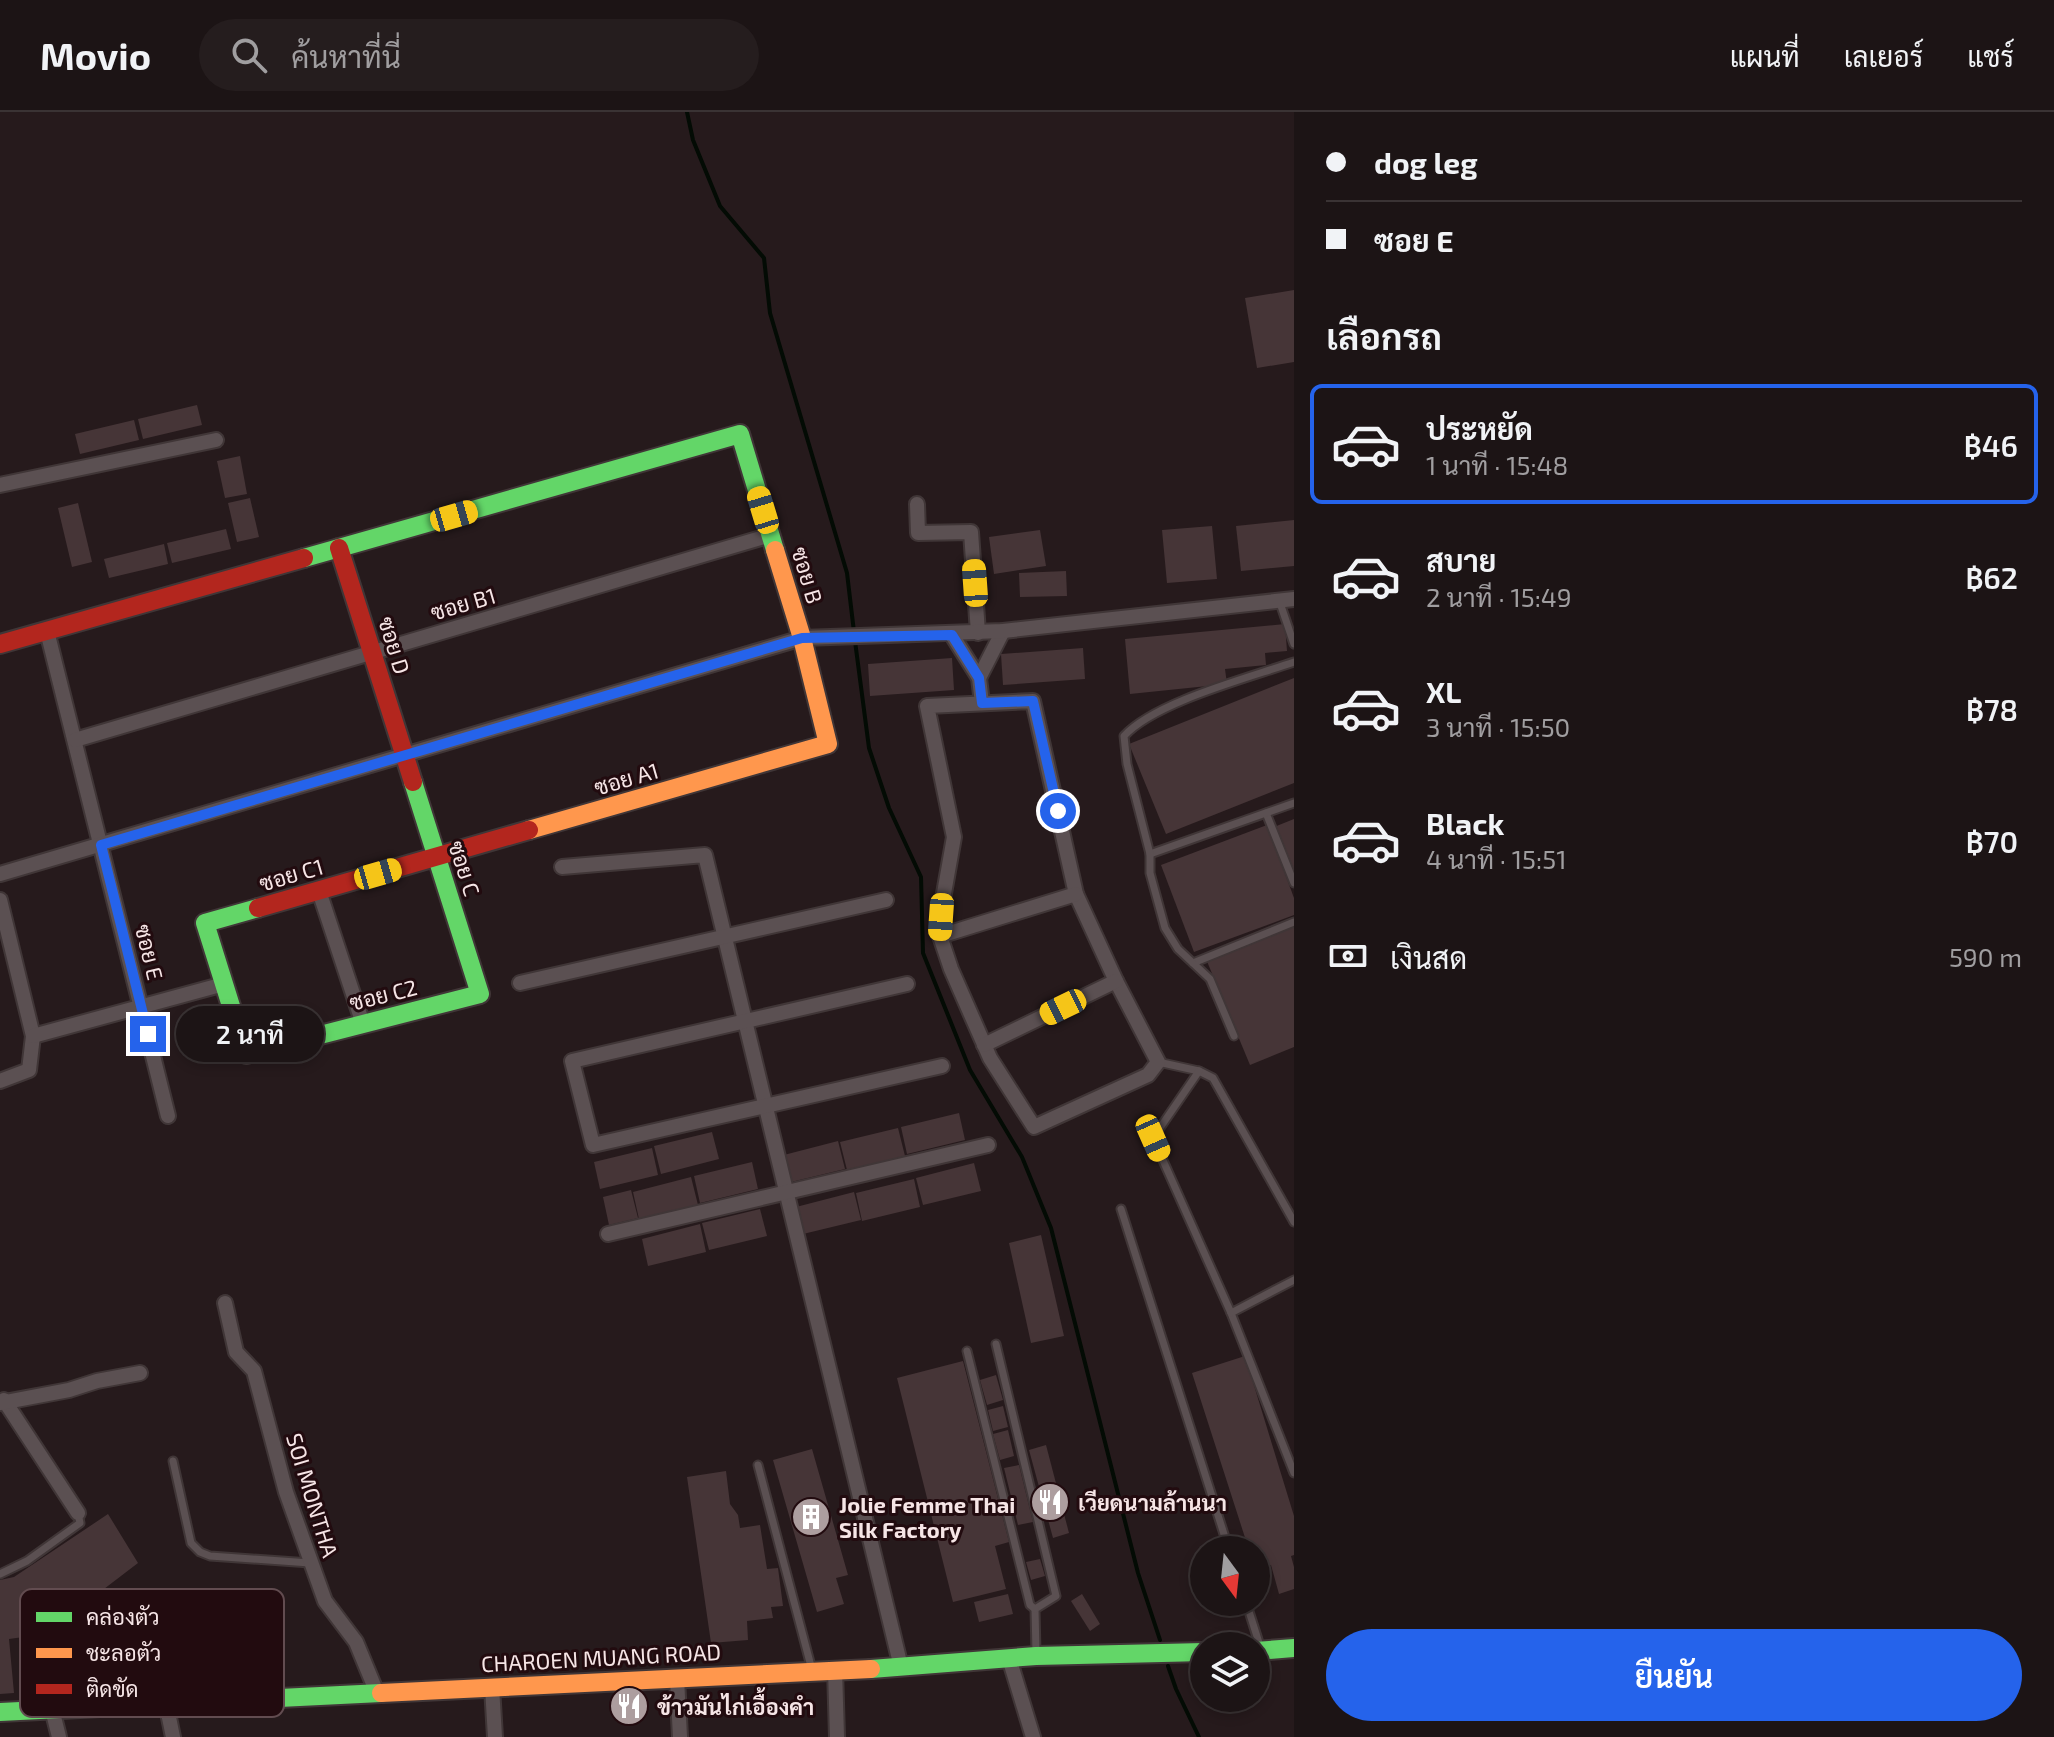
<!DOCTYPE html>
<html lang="th">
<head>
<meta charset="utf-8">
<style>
  :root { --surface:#1c1415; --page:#251d1e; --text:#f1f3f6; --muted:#a09ea0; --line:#3a3334; --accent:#2563eb }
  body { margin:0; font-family:"Exo 2",Sarabun,sans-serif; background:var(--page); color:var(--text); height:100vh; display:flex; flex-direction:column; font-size:30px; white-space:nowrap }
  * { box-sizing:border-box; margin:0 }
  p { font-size:26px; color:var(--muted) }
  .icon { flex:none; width:44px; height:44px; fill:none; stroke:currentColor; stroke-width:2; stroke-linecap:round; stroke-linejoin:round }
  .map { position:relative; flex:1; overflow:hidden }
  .sheet { display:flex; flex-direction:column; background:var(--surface); width:760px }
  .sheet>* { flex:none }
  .guide { display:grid; align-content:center; height:176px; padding:0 32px; background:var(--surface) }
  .needle { width:52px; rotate:165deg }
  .controls { position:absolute; left:1190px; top:1424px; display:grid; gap:16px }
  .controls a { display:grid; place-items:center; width:80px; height:80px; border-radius:50%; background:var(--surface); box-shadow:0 4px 12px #0003,0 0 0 2px var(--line); font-size:40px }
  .end { position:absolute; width:36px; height:36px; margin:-18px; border:10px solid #2563eb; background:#fff; box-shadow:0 0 0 4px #fff }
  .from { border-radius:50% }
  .bubble { position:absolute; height:56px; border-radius:28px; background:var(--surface); box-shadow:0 4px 12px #0003,0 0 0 2px var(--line); font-size:26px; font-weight:600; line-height:56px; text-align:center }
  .car { position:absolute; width:24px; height:48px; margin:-24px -12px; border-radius:10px; box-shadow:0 0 6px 2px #0007; background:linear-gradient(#f5c518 24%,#345 0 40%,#f5c518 0 76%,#345 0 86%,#f5c518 0) }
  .guide b { display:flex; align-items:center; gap:28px; height:76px; font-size:30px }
  .guide b+b { border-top:2px solid var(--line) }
  .guide i { width:20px; height:20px; background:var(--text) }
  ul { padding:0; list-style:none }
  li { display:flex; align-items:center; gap:24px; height:120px; margin:0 16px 12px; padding:0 16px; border:4px solid transparent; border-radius:12px }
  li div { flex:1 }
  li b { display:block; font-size:30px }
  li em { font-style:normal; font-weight:600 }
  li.selected { border-color:var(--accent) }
  li>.icon { width:72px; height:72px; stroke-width:1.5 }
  h2 { padding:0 32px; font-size:36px; line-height:96px }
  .pay { display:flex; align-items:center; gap:20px; height:88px; padding:0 32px; font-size:30px }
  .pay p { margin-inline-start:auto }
  .cta { display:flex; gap:16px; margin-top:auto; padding:16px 32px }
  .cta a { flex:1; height:92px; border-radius:48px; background:var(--accent); color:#fff; font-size:32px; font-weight:600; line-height:92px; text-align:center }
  header { display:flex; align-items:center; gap:48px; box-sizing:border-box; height:112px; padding:0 40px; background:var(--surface); border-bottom:2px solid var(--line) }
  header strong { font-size:38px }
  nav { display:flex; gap:44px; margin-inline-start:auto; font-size:28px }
  .search { width:560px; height:72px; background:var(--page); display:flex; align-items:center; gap:20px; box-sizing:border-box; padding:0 28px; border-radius:44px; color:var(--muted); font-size:30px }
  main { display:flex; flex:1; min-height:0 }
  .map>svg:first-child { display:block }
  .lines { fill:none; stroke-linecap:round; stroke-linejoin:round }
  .stream { stroke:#030b04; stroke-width:4 }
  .building { fill:#463537 }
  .lane-casing { stroke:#403637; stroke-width:11 }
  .street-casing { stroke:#403637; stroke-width:18 }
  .fast-casing { stroke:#403637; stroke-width:22 }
  .slow-casing { stroke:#403637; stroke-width:22 }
  .jam-casing { stroke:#403637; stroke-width:22 }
  .lane { stroke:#5b5052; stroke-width:7 }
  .street { stroke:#5b5052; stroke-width:14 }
  .fast { stroke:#63d668; stroke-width:18 }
  .slow { stroke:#ff974d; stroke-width:18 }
  .jam { stroke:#b3261e; stroke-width:18 }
  .route { stroke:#2563eb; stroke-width:10 }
  .labels { text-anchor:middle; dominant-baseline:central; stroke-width:6; stroke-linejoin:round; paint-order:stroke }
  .street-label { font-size:22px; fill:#f6e5e6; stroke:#220b0f }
  .poi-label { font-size:22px; font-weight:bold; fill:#f6e5e6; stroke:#220b0f; text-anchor:start }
  .key { fill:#220b0f; stroke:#624c50; stroke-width:2 }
  .key-label { font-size:22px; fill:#f6e5e6 }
</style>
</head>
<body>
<header>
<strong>Movio</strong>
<div class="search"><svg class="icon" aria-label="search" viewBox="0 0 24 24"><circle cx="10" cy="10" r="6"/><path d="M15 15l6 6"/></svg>ค้นหาที่นี่</div>
<nav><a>แผนที่</a><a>เลเยอร์</a><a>แชร์</a></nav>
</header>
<main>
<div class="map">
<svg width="1294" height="1625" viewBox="0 0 1294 1625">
  <rect width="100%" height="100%" fill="#261a1c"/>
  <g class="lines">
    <g class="stream">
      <polyline points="687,0 693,28 720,94 764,146 770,201 847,461 854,520"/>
      <polyline points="855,529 869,636 889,696 921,765 923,841 970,958 1022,1045 1051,1116 1138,1461 1160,1528"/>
      <polyline points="1168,1554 1176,1577 1199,1625"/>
    </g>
  </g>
  <g class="building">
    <polygon points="1294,178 1294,250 1257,256 1245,186"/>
    <polygon points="197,293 202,313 143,327 138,307"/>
    <polygon points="134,308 139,328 80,342 75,322"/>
    <polygon points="240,344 247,382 225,386 217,349"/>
    <polygon points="250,386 259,425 237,430 228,391"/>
    <polygon points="78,391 92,450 72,455 58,396"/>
    <polygon points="1294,408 1294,454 1241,459 1236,414"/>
    <polygon points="1212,414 1217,467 1167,471 1162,418"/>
    <polygon points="226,417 231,437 172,451 167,431"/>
    <polygon points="1040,418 1046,454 994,462 989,425"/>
    <polygon points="164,432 168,452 109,466 104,447"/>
    <polygon points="1066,459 1067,484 1020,485 1019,461"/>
    <polygon points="1285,512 1287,539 1265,541 1266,553 1225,557 1227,572 1130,582 1125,527"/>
    <polygon points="1083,536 1085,567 1003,573 1001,542"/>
    <polygon points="952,546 954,578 870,584 868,552"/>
    <polygon points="1294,566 1294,671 1166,722 1129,632"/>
    <polygon points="1294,707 1294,764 1274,715"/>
    <polygon points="1267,713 1294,786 1294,803 1194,840 1161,753"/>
    <polygon points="1294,811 1294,935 1250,953 1206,847"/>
    <polygon points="959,1001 965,1028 907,1042 901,1015"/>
    <polygon points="898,1016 905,1044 847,1058 840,1030"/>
    <polygon points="712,1020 719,1047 661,1062 654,1034"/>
    <polygon points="838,1029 845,1057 787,1071 780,1044"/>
    <polygon points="652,1036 658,1063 600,1077 594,1050"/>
    <polygon points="752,1050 758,1077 700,1091 694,1064"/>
    <polygon points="974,1051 981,1079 923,1093 916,1066"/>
    <polygon points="691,1065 698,1093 639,1107 633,1080"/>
    <polygon points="914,1067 920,1095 862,1109 856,1081"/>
    <polygon points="631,1078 638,1106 609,1113 603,1085"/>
    <polygon points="854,1080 861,1108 803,1122 796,1095"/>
    <polygon points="760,1097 767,1124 709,1138 702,1111"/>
    <polygon points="700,1112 706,1140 648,1154 642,1127"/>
    <polygon points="1041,1123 1064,1224 1031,1231 1009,1131"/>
    <polygon points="1245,1244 1294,1404 1294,1443 1291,1444 1294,1455 1294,1477 1279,1482 1271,1453 1256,1458 1256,1438 1249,1438 1192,1261"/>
    <polygon points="963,1249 1009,1430 995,1434 1006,1477 953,1490 897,1266"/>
    <polygon points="996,1263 1003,1288 987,1293 980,1268"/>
    <polygon points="1003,1294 1008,1315 993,1319 988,1298"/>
    <polygon points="1008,1318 1014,1344 1000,1348 993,1322"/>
    <polygon points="1046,1333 1069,1421 1053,1426 1029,1338"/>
    <polygon points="812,1337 848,1463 836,1466 844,1492 817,1500 773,1348"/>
    <polygon points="1019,1353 1033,1410 1018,1413 1004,1356"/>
    <polygon points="726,1359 730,1392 738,1403 740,1416 760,1413 767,1457 778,1456 783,1494 771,1495 773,1506 747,1509 748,1528 711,1531 687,1365"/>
    <polygon points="108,1402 138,1451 45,1522 9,1527 14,1581 0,1582 0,1468 14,1465"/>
    <polygon points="1040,1447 1045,1464 1031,1468 1026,1450"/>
    <polygon points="1008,1482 1013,1502 979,1510 974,1490"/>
    <polygon points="1082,1482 1100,1512 1090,1519 1071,1489"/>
  </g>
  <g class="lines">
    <defs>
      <g id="lane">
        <polyline points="1279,488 1294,532"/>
        <polyline points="1266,701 1294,771"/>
        <polyline points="1150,742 1294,691"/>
        <polyline points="1193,851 1294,810"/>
        <path d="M1234 924 1210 867 1178 837 1165 816 1150 761V742L1127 652 1124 624C1155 590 1248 566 1294 550"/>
        <polyline points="1158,950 1199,959 1213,966 1294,1110"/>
        <polyline points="1199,959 1153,1026 1231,1201 1294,1361"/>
        <polyline points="1121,1097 1229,1438"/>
        <polyline points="1231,1201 1294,1168"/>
        <polyline points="996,1232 1056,1484 1035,1497 1036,1541"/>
        <polyline points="967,1239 1030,1493 1035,1497"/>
        <polyline points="173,1349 191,1431 200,1440 210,1444 310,1451"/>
        <polyline points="758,1353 812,1558"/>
        <polyline points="0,1462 27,1449 80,1411 78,1401"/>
        <polyline points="1246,1490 1261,1537"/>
      </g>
      <g id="street">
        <polyline points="0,373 216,328"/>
        <polyline points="917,392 918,421 971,420 978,521"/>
        <polyline points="47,519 168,1004"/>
        <polyline points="952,523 979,566 982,591"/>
        <polyline points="979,566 1003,519"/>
        <polygon points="1033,589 1076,782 1116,869 1158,950 1148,963 1034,1015 990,946 951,857 940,824 943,787 954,725 927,594"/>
        <polyline points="75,628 771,423"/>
        <polyline points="562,755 705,743 901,1555"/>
        <polyline points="0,762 802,526 1003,519 1294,487"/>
        <polyline points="319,779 363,912"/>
        <polyline points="0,788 33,924 29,958 0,969"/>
        <polyline points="940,824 1076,782"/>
        <polyline points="520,871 886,788"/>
        <polyline points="907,872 572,949 593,1033 942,954"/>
        <polyline points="33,924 224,872"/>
        <polyline points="984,933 1116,869"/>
        <polyline points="608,1122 988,1033"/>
        <polyline points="225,1191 236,1240 254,1259 286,1380 325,1489 356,1530 377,1581"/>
        <polyline points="4,1288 78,1401"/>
        <polyline points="0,1291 69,1278 97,1269 140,1261"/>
        <polyline points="1009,1546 1033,1625"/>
        <polyline points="835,1557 837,1625"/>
        <polyline points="677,1566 680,1625"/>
        <polyline points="492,1575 495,1625"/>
        <polyline points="166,1591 173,1625"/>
        <polyline points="52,1597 59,1625"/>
      </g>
      <g id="fast">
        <polyline points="304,446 740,322 775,438"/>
        <polyline points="258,796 205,811 246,942 480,882 413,670"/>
        <polyline points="1256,1539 1294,1536"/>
        <polyline points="871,1557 1036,1544 1204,1540"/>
        <polyline points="0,1600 381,1581"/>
      </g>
      <g id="slow">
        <polyline points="529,718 828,632 802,526 775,438"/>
        <polyline points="381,1581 871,1557"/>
      </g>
      <g id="jam">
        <polyline points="339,436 413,670"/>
        <polyline points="0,532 304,446"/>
        <polyline points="258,796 529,718"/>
      </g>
    </defs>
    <use href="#lane" class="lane-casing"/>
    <use href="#street" class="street-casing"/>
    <use href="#fast" class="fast-casing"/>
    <use href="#slow" class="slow-casing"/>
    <use href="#jam" class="jam-casing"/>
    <use href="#lane" class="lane"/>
    <use href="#street" class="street"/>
    <use href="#fast" class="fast"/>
    <use href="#slow" class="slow"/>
    <use href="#jam" class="jam"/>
  </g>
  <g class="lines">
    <polyline class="route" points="148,922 101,733 802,526 952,523 979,566 982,591 1033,589 1058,699"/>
  </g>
  <defs>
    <symbol id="restaurant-disc" viewBox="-11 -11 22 22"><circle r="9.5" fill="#ad9e9f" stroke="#220b0f"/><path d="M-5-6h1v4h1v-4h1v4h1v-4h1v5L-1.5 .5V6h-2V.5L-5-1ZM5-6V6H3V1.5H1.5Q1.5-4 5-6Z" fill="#fff"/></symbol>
    <symbol id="building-disc" viewBox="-11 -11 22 22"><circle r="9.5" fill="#ad9e9f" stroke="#220b0f"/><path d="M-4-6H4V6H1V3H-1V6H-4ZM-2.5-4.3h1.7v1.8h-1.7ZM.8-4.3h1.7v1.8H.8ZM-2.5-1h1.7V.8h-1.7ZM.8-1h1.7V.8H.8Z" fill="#fff"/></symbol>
  </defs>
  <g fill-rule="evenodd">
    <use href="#restaurant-disc" x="1028" y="1368" width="44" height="44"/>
    <use href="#building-disc" x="789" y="1383" width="44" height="44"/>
    <use href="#restaurant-disc" x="607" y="1572" width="44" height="44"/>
  </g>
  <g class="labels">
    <g class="street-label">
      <text transform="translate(808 463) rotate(73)">ซอย B</text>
      <text transform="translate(463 491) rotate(-16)">ซอย B1</text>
      <text transform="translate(395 533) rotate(73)">ซอย D</text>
      <text transform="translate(626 666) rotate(-16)">ซอย A1</text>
      <text transform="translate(465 756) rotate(72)">ซอย C</text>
      <text transform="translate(291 762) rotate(-16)">ซอย C1</text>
      <text transform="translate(150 840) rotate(76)">ซอย E</text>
      <text transform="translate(383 882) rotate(-14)">ซอย C2</text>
      <text transform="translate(313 1383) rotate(73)">SOI MONTHA</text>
      <text transform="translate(601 1545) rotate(-3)">CHAROEN MUANG ROAD</text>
    </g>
    <g class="poi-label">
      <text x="1078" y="1390">เวียดนามล้านนา</text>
      <text x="839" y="1392">Jolie Femme Thai<tspan x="839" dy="25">Silk Factory</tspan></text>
      <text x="657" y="1594">ข้าวมันไก่เอื้องคํา</text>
    </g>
  </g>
  <rect x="20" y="1477" width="264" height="128" rx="12" class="key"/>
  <rect x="36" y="1500" width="36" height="10" fill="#63d668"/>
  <rect x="36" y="1536" width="36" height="10" fill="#ff974d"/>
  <rect x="36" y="1572" width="36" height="10" fill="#b3261e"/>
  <g class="key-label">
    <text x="86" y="1513">คล่องตัว</text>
    <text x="86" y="1549">ชะลอตัว</text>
    <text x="86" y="1585">ติดขัด</text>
  </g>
</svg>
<div class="controls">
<a><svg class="needle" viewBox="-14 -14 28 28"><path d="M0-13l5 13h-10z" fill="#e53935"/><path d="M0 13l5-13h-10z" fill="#a09ea0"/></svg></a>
<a><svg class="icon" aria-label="layers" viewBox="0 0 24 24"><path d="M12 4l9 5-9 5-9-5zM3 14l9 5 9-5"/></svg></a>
</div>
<i class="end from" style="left:1058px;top:699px"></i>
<i class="end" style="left:148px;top:922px"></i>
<div class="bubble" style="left:176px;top:894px;width:148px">2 นาที</div>
<i class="car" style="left:763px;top:398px;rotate:343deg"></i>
<i class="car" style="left:454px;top:404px;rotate:74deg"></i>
<i class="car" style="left:975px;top:471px;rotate:356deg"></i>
<i class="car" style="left:378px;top:762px;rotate:74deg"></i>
<i class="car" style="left:941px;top:805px;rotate:184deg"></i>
<i class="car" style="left:1063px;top:895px;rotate:244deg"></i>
<i class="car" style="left:1153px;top:1026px;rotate:156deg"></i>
</div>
<section class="sheet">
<div class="guide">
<b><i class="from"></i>dog leg</b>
<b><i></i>ซอย E</b>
</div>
<h2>เลือกรถ</h2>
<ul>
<li class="selected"><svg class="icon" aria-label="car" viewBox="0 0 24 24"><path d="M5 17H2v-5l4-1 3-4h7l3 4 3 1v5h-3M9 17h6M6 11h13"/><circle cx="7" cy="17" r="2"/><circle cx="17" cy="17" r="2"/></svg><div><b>ประหยัด</b><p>1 นาที · 15:48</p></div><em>฿46</em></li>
<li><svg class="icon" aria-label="car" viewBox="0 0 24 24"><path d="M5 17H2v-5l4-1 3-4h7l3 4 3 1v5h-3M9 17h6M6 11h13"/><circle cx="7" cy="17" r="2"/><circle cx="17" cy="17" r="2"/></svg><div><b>สบาย</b><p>2 นาที · 15:49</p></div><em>฿62</em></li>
<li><svg class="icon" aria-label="car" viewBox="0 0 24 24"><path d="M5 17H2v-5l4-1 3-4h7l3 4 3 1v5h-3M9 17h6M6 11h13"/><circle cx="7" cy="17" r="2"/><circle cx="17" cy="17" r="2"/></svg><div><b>XL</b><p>3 นาที · 15:50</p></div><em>฿78</em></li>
<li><svg class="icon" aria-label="car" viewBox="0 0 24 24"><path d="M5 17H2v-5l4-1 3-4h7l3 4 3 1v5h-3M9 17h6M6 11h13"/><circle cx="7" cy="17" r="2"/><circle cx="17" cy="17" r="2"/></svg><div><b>Black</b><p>4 นาที · 15:51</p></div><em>฿70</em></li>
</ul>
<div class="pay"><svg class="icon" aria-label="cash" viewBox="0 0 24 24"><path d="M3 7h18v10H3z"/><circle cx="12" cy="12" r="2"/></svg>เงินสด<p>590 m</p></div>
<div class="cta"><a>ยืนยัน</a></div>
</section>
</main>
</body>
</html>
